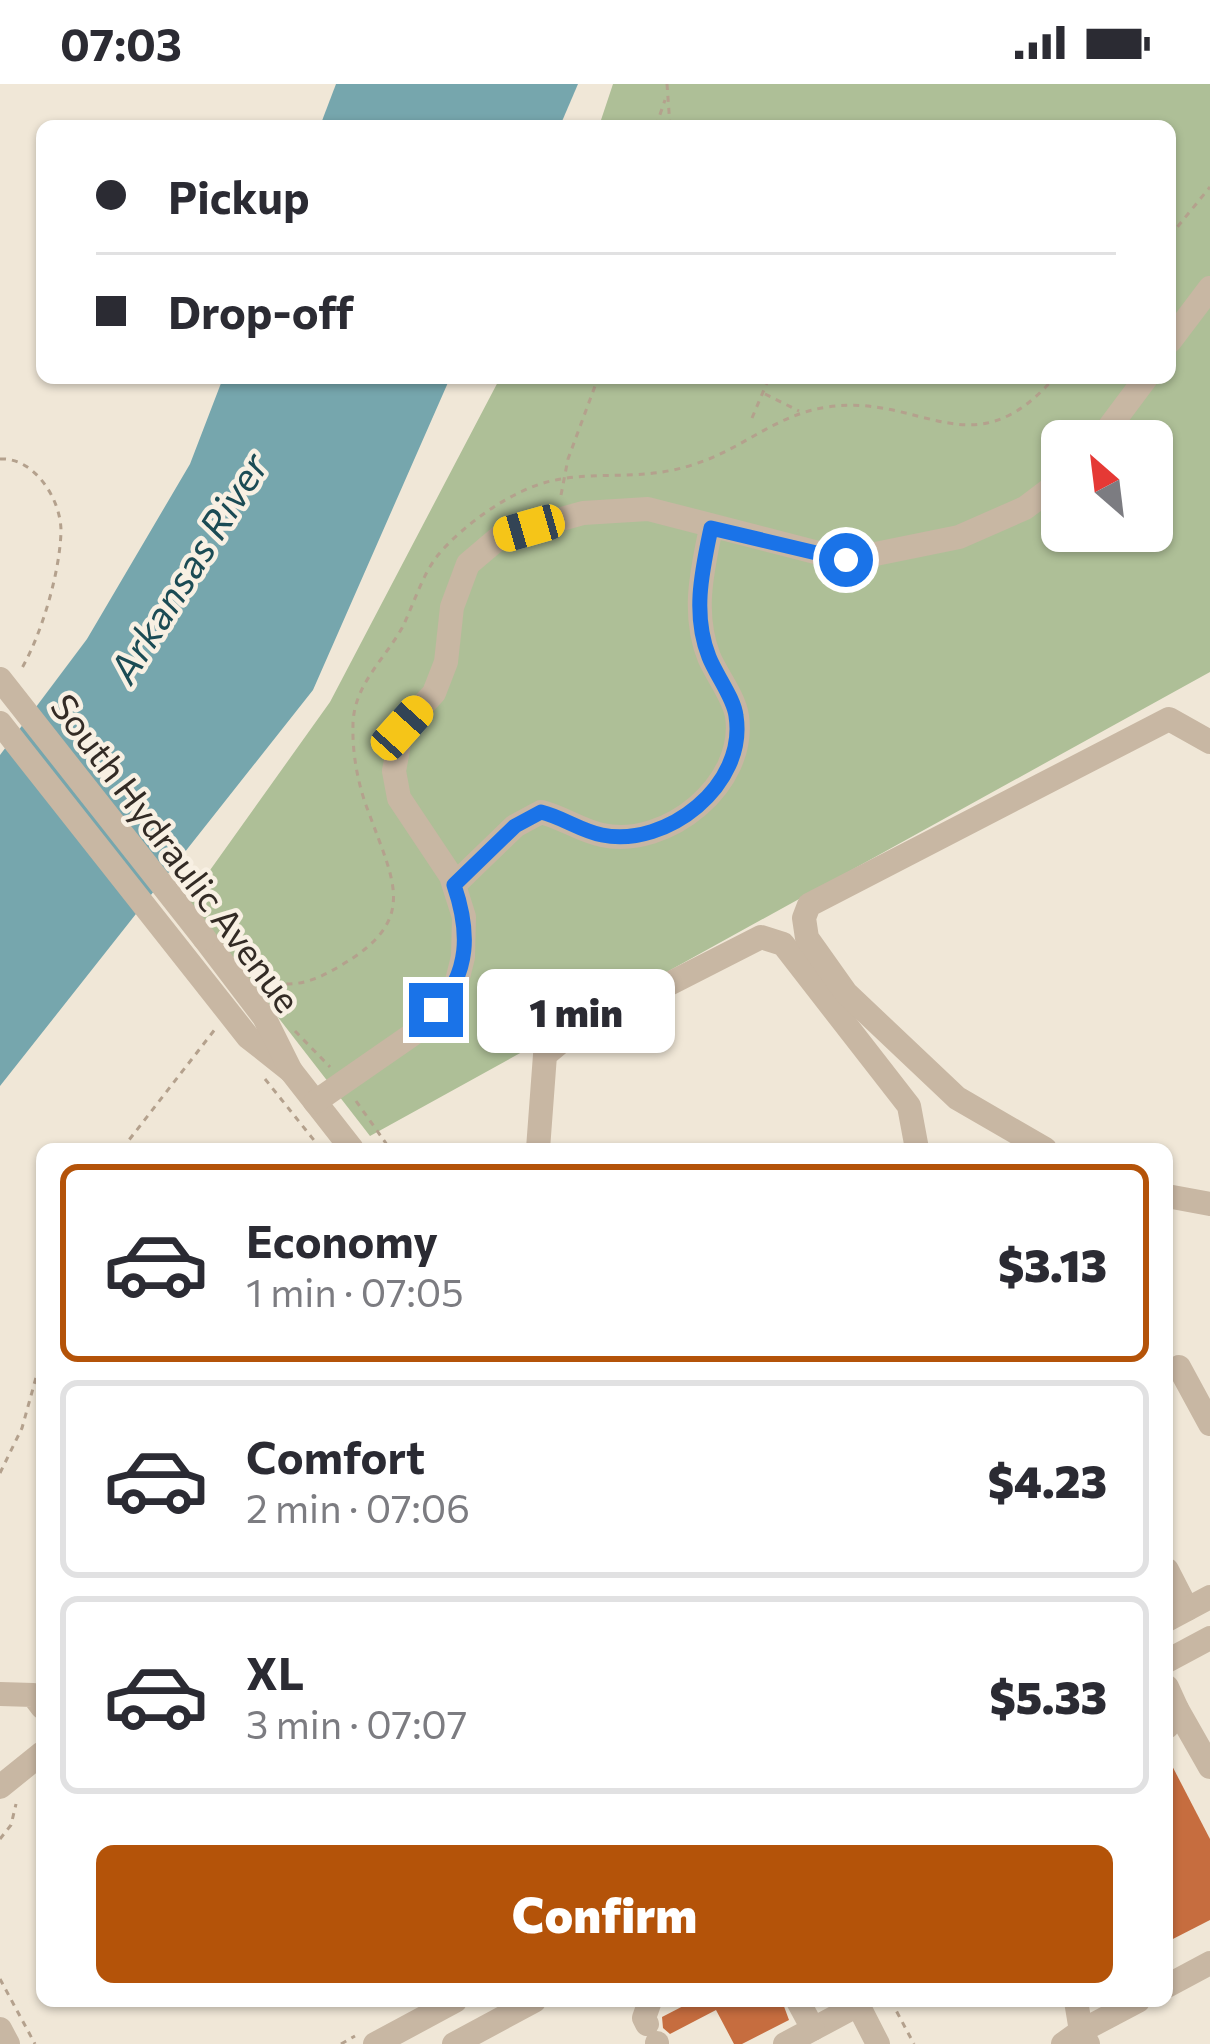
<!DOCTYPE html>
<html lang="en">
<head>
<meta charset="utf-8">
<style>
  :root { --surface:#fff; --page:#f2f2f3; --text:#2b2b33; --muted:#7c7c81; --line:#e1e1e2; --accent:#b45309 }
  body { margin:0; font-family:Commissioner,sans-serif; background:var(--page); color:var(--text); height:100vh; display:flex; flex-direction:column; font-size:45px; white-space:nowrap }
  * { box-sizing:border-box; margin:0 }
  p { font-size:39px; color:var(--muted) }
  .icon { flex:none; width:66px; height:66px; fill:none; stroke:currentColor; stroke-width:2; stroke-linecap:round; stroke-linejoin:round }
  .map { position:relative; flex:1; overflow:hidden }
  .side { position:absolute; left:36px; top:1059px; width:1137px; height:864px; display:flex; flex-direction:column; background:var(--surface); border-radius:18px; box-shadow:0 3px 9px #0004 }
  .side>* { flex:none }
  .banner { position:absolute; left:36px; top:36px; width:1140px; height:264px; border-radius:18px; box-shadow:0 3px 9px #0004; display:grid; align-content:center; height:264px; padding:0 60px; background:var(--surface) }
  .needle { width:78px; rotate:332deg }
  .controls { position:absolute; left:1041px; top:336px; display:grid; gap:24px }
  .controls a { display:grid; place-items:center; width:132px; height:132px; border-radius:18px; background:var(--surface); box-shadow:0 3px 9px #0004; font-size:60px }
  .end { position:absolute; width:54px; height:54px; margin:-27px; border:15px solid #1a73e8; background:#fff; box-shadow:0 0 0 6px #fff }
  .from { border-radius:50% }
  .bubble { position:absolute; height:84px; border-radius:18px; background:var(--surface); box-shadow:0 3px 9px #0004; font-size:39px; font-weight:800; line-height:84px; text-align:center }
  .car { position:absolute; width:36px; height:72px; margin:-36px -18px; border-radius:15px; box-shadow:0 0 9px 3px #0007; background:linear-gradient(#f5c518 24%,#345 0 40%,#f5c518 0 76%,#345 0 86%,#f5c518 0) }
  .banner b { display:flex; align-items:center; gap:42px; height:114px; font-size:45px }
  .banner b+b { border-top:3px solid var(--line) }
  .banner i { width:30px; height:30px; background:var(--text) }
  ul { padding:21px 0 0; list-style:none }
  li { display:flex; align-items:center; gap:36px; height:198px; margin:0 24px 18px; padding:0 36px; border:6px solid var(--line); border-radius:18px }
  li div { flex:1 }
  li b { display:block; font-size:45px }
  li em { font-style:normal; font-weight:800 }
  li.on { border-color:var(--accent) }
  li>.icon { width:108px; height:108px; stroke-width:1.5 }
  .button { display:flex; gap:24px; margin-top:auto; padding:24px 60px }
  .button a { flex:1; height:138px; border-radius:18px; background:var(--accent); color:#fff; font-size:48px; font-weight:800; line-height:138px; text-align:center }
  .status { display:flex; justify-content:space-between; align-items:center; height:84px; padding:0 60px; background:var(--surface); direction:ltr }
  .status svg { height:33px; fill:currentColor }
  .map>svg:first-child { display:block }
  .green { fill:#aebf97; fill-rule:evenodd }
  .water { fill:#76a6ad }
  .building { fill:#c66d3f }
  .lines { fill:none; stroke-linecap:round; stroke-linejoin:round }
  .path { stroke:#b4a18d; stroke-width:3; stroke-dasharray:6 6; stroke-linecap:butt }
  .minor { stroke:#c8b7a3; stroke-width:24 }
  .minor-bridge { stroke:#c8b7a3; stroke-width:24 }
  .route { stroke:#1a73e8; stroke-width:15 }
  .labels { text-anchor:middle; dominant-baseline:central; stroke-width:9; stroke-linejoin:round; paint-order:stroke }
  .street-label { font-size:36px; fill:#332b25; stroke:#f8f0e3 }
  .water-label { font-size:39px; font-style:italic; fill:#1b4b54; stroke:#f8f0e3 }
</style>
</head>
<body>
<div class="status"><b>07:03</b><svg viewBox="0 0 49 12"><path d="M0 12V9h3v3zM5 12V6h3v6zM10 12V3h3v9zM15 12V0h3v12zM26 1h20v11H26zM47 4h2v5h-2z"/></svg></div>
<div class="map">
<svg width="1210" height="1960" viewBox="0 0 1210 1960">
  <rect width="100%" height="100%" fill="#f0e7d7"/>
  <path class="green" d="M613 0H1210V588L370 1052 188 817 330 618 500 294H1170V42H599ZM1062 357H1152V447H1062Z"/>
  <g class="water">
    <polygon points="336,0 578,0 560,42 320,42"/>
    <polygon points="223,294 450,294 313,606 0,1002 0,671 87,555 190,380"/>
  </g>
  <g class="building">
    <polygon points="1167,1672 1210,1755 1210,1836 1167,1858"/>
    <polygon points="693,1917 782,1917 789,1936 742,1960 734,1960 716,1926 670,1950 663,1944 662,1933"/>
  </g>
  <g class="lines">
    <g class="path">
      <polyline points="667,0 670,42"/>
      <polyline points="656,42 665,16"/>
      <polyline points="1170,152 1210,103"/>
      <polyline points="765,310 799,327"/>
      <polyline points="752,334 769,294"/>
      <path d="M0 375C34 373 61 415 61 447 60 488 42 549 22 584"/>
      <polyline points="561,411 568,375 598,294"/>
      <path d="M263 895C292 906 315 897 340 882 419 836 394 799 369 729 358 702 352 669 353 640 354 601 384 576 402 544 414 520 422 491 438 471 464 440 512 406 551 397 599 386 642 398 695 380 743 365 776 330 828 323 922 309 972 388 1054 294"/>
      <polyline points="295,947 330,983"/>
      <polyline points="265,995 321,1065"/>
      <polyline points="356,1017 390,1065"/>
      <polyline points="122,1065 216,944"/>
      <polyline points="0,1389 22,1344 42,1272"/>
      <polyline points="0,1755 11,1741 16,1720"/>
      <polyline points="0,1895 35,1960"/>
      <polyline points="891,1917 914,1960"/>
      <polyline points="341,1960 355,1952"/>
    </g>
    <g class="minor">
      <polyline points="1170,257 1210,204"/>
      <polyline points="1099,357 1146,294"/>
      <polyline points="0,639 248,953 291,987"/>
      <path d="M454 801 515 742 541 728C562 733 581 747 602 751 667 765 747 700 737 632 734 613 716 590 709 573 692 530 702 487 711 444"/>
      <polyline points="204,854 264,933 291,987 352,1065"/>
      <polyline points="315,1018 416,948 455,905 463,873 464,833 451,792 399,714 394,687 402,644 434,609 446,578 452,523 468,480 501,452 583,429 648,425 846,476 959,453 1025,424 1062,396"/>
      <polyline points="538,1065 545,971 569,951 761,853 783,860 909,1022 917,1065"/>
      <polyline points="1045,1065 957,1014 846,909 807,854 804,834 809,821 1169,635 1210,658"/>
      <polyline points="1167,1112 1210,1120"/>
      <polyline points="1179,1283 1210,1340"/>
      <polyline points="1167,1486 1187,1525"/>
      <polyline points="1167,1536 1210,1513"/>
      <polyline points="1167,1577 1210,1554"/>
      <polyline points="1167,1603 1177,1625 1167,1643"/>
      <polyline points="0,1610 33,1611 42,1623"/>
      <polyline points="1177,1625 1210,1683"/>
      <polyline points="0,1703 42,1669"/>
      <polyline points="1167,1902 1210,1879"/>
      <polyline points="856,1917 878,1960"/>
      <polyline points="647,1940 644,1934 650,1917"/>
      <polyline points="0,1945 8,1960"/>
      <polyline points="813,1945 858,1921"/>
      <polyline points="657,1959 657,1960"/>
      <polyline points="375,1960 455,1917"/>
      <polyline points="454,1960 534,1917"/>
      <polyline points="785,1960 813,1945 798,1917"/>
      <polyline points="1063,1960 1081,1947 1076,1917"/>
      <polyline points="1088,1960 1081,1947 1138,1917"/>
    </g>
    <polyline class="minor-bridge" points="0,595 204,854"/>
  </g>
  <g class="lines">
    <path class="route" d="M436 926C470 888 470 848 454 801L515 742 541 728C562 733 581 747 602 751 667 764 747 701 736 632 734 614 716 591 709 573 692 530 702 487 711 444L846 476"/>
  </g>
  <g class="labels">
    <g class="street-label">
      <text transform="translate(177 768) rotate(53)">South Hydraulic Avenue</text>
    </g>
    <g class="water-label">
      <text transform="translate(187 483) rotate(-58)">Arkansas River</text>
    </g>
  </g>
</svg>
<div class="controls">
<a><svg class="needle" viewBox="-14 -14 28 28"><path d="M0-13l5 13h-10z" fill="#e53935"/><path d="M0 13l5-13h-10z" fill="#7c7c81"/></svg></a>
</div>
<i class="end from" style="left:846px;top:476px"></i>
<i class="end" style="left:436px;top:926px"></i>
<div class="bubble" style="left:477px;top:885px;width:198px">1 min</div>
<i class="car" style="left:529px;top:444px;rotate:254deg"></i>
<i class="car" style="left:402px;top:644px;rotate:42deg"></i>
<div class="banner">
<b><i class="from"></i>Pickup</b>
<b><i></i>Drop-off</b>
</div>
<section class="side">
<ul>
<li class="on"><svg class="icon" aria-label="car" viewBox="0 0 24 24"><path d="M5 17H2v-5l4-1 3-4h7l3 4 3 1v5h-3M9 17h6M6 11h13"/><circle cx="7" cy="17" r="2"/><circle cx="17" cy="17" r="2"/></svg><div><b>Economy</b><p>1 min · 07:05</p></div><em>$3.13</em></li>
<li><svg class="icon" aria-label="car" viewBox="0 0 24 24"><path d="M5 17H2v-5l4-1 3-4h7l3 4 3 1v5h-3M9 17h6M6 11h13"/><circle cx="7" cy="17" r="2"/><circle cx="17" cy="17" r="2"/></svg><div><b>Comfort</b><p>2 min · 07:06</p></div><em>$4.23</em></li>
<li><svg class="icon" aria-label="car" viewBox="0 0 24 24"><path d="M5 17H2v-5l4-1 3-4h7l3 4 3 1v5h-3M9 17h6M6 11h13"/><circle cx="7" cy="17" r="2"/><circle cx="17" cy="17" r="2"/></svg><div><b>XL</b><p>3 min · 07:07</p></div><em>$5.33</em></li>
</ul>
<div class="button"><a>Confirm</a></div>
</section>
</div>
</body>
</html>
